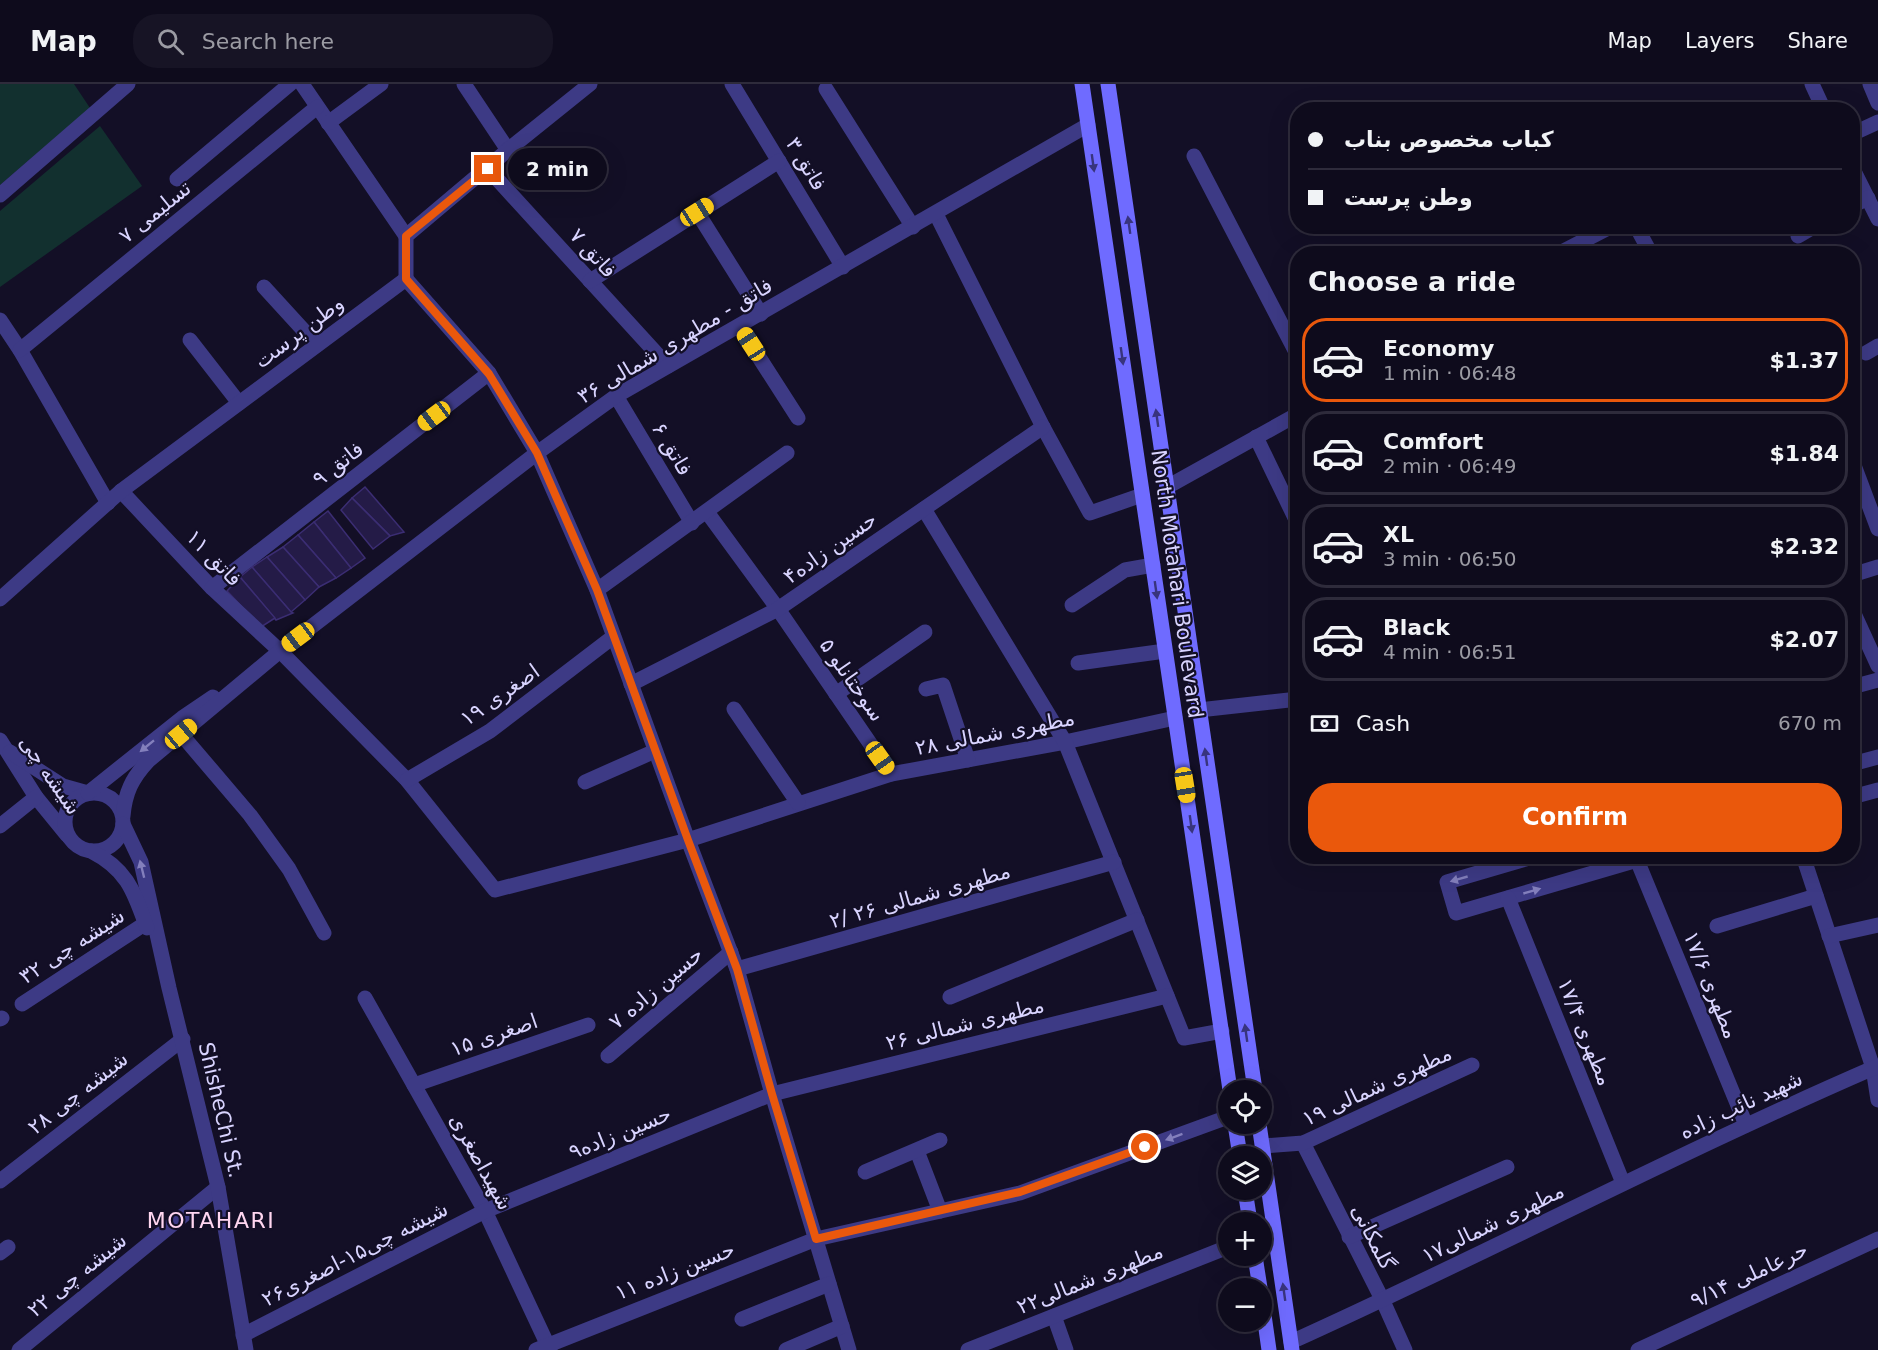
<!DOCTYPE html>
<html lang="en">
<head>
<meta charset="utf-8">
<style>
  :root { --surface:#0e0b1c; --page:#171425; --text:#f1f3f6; --muted:#9b9ba3; --line:#2e2b3b; --accent:#ea580c }
  body { margin:0; font-family:"DejaVu Sans",Cairo,sans-serif; background:var(--page); color:var(--text); height:100vh; display:flex; flex-direction:column; font-size:22px; white-space:nowrap }
  * { box-sizing:border-box; margin:0 }
  p { font-size:20px; color:var(--muted) }
  .icon { flex:none; width:33px; height:33px; fill:none; stroke:currentColor; stroke-width:2; stroke-linecap:round; stroke-linejoin:round }
  .map { position:relative; flex:1; overflow:hidden }
  .side { position:absolute; left:1290px; top:162px; width:570px; height:618px; display:flex; flex-direction:column; background:var(--surface); border-radius:24px; box-shadow:0 6px 24px #0002,0 0 0 2px var(--line) }
  .side>* { flex:none }
  .banner { position:absolute; left:1290px; top:18px; width:570px; height:132px; border-radius:24px; box-shadow:0 6px 24px #0002,0 0 0 2px var(--line); display:grid; align-content:center; height:132px; padding:0 18px; background:var(--surface) }
  .tools { position:absolute; left:1218px; top:996px; display:grid; gap:12px }
  .tools a { display:grid; place-items:center; width:54px; height:54px; border-radius:50%; background:var(--surface); box-shadow:0 6px 24px #0002,0 0 0 2px var(--line); font-size:30px }
  .end { position:absolute; width:27px; height:27px; margin:-14px; border:8px solid #ea580c; background:#fff; box-shadow:0 0 0 3px #fff }
  .from { border-radius:50% }
  .bubble { position:absolute; height:42px; border-radius:21px; background:var(--surface); box-shadow:0 6px 24px #0002,0 0 0 2px var(--line); font-size:20px; font-weight:700; line-height:42px; text-align:center }
  .car { position:absolute; width:18px; height:36px; margin:-18px -9px; border-radius:8px; box-shadow:0 0 4px 2px #0007; background:linear-gradient(#f5c518 24%,#345 0 40%,#f5c518 0 76%,#345 0 86%,#f5c518 0) }
  .banner b { display:flex; align-items:center; gap:21px; height:57px; font-size:22px }
  .banner b+b { border-top:2px solid var(--line) }
  .banner i { width:15px; height:15px; background:var(--text) }
  ul { padding:0; list-style:none }
  li { display:flex; align-items:center; gap:18px; height:84px; margin:0 12px 9px; padding:0 6px; border:3px solid var(--line); border-radius:24px }
  li div { flex:1 }
  li b { display:block; font-size:22px }
  li em { font-style:normal; font-weight:700 }
  li.active { border-color:var(--accent) }
  li>.icon { width:54px; height:54px; stroke-width:1.5 }
  h2 { padding:0 18px; font-size:27px; line-height:72px }
  .pay { display:flex; align-items:center; gap:15px; height:66px; padding:0 18px; font-size:22px }
  .pay p { margin-inline-start:auto }
  .primary-button { display:flex; gap:12px; margin-top:auto; padding:12px 18px }
  .primary-button a { flex:1; height:69px; border-radius:24px; background:var(--accent); color:#fff; font-size:24px; font-weight:700; line-height:69px; text-align:center }
  header { display:flex; align-items:center; gap:36px; box-sizing:border-box; height:84px; padding:0 30px; background:var(--surface); border-bottom:2px solid var(--line) }
  header strong { font-size:28px }
  nav { display:flex; gap:33px; margin-inline-start:auto; font-size:21px }
  .search { width:420px; height:54px; background:var(--page); display:flex; align-items:center; gap:15px; box-sizing:border-box; padding:0 21px; border-radius:24px; color:var(--muted); font-size:22px }
  .map>svg:first-child { display:block }
  .green { fill:#12302f }
  .building { fill:#241b47; stroke:#3b2d73; stroke-width:1.5 }
  .lines { fill:none; stroke-linecap:round; stroke-linejoin:round }
  .minor { stroke:#3d3a85; stroke-width:15 }
  .tertiary { stroke:#3d3a85; stroke-width:15 }
  .secondary { stroke:#6f6bff; stroke-width:15 }
  .oneway { fill:#38347d }
  .oneway2 { fill:#837fbc }
  .route { stroke:#ea580c; stroke-width:8 }
  .labels { text-anchor:middle; dominant-baseline:central; stroke-width:4.5; stroke-linejoin:round; paint-order:stroke }
  .street-label { font-size:21px; fill:#d9d4ff; stroke:#130f26 }
  .neighbourhood-label { font-size:22px; letter-spacing:1.5px; fill:#ffd6f0; stroke:#130f26 }
</style>
</head>
<body>
<header>
<strong>Map</strong>
<div class="search"><svg class="icon" aria-label="search" viewBox="0 0 24 24"><circle cx="10" cy="10" r="6"/><path d="M15 15l6 6"/></svg>Search here</div>
<nav><a>Map</a><a>Layers</a><a>Share</a></nav>
</header>
<div class="map">
<svg width="1878" height="1266" viewBox="0 0 1878 1266">
  <rect width="100%" height="100%" fill="#130f26"/>
  <g class="green">
    <polygon points="0,0 74,0 90,24 0,101"/>
    <polygon points="100,42 142,102 0,203 0,127"/>
  </g>
  <g class="building">
    <polygon points="365,403 404,448 390,452 352,414"/>
    <polygon points="352,414 390,452 373,465 341,426"/>
    <polygon points="328,427 365,474 351,484 314,438"/>
    <polygon points="314,438 351,484 336,494 298,451"/>
    <polygon points="298,451 336,494 319,503 283,463"/>
    <polygon points="283,463 319,503 305,516 267,473"/>
    <polygon points="267,473 305,516 291,528 252,483"/>
    <polygon points="252,483 291,528 293,529 276,536 240,493"/>
    <polygon points="240,493 275,534 261,543 227,507"/>
  </g>
  <g class="lines">
    <g class="minor">
      <polyline points="302,0 406,152"/>
      <polyline points="464,0 508,66"/>
      <polyline points="732,0 843,183"/>
      <polyline points="1812,0 1824,26"/>
      <polyline points="1870,0 1878,19"/>
      <polyline points="826,5 913,143"/>
      <polyline points="328,39 381,0"/>
      <polyline points="1194,72 1298,272"/>
      <polyline points="1852,83 1878,135"/>
      <polyline points="488,85 668,282"/>
      <polyline points="177,95 290,0"/>
      <polyline points="0,111 128,0"/>
      <polyline points="1852,122 1868,114"/>
      <polyline points="697,128 761,230"/>
      <polyline points="936,130 1043,343 1090,429 1142,411"/>
      <polyline points="1636,142 1651,170"/>
      <polyline points="1798,152 1815,142"/>
      <polyline points="1558,170 1612,142"/>
      <polyline points="406,195 489,289 537,369 597,506 688,756 737,885 772,1010 849,1266"/>
      <polyline points="406,195 406,152 508,66 590,0"/>
      <polyline points="590,197 779,77"/>
      <polyline points="264,203 317,261"/>
      <polyline points="0,236 20,266 108,419"/>
      <polyline points="739,242 798,334"/>
      <polyline points="190,256 239,319"/>
      <polyline points="20,266 317,23"/>
      <polyline points="1866,269 1878,262"/>
      <polyline points="616,312 692,439"/>
      <polyline points="1256,353 1298,440"/>
      <polyline points="1855,384 1878,445"/>
      <polyline points="1167,403 1298,330"/>
      <polyline points="121,407 212,504 280,567 407,696 495,806 688,756 891,690 1065,658 1175,634"/>
      <polyline points="924,425 1065,658 1184,954 1222,947"/>
      <polyline points="707,428 778,525 891,690"/>
      <polyline points="1852,491 1878,483"/>
      <polyline points="212,504 489,289"/>
      <polyline points="597,506 787,369"/>
      <polyline points="0,515 121,407 406,195"/>
      <polyline points="1072,521 1125,486 1153,481"/>
      <polyline points="1852,525 1878,582"/>
      <polyline points="1078,579 1165,567"/>
      <polyline points="631,600 778,525 1043,343"/>
      <polyline points="1852,603 1878,596"/>
      <polyline points="926,605 943,601 968,676"/>
      <polyline points="836,610 925,548"/>
      <polyline points="734,625 798,719"/>
      <polyline points="1199,626 1298,615"/>
      <polyline points="181,650 250,731 289,785 324,849"/>
      <polyline points="0,656 36,713 67,751"/>
      <polyline points="10,668 63,702 88,709"/>
      <polyline points="1852,680 1878,673"/>
      <polyline points="407,696 490,647 613,553"/>
      <polyline points="585,698 655,667"/>
      <polyline points="1852,713 1878,706"/>
      <polyline points="0,742 36,713"/>
      <polyline points="1536,772 1447,798 1456,829 1651,772"/>
      <polyline points="1803,772 1873,984 1878,1016"/>
      <polyline points="1637,776 1746,1041"/>
      <polyline points="1508,814 1623,1099"/>
      <polyline points="1717,842 1816,812"/>
      <polyline points="1829,852 1878,841"/>
      <polyline points="737,885 1114,778"/>
      <polyline points="950,913 1137,836"/>
      <polyline points="365,914 485,1127 550,1266"/>
      <polyline points="22,920 146,839"/>
      <polyline points="0,935 2,934"/>
      <polyline points="608,972 731,868"/>
      <polyline points="414,1001 588,941"/>
      <polyline points="1303,1059 1383,1217 1405,1266"/>
      <polyline points="1263,1062 1303,1059 1472,981"/>
      <polyline points="917,1067 940,1127"/>
      <polyline points="865,1088 940,1056"/>
      <polyline points="0,1097 183,955"/>
      <polyline points="1349,1153 1507,1083"/>
      <polyline points="0,1169 8,1163"/>
      <polyline points="1054,1232 1066,1266"/>
      <polyline points="742,1235 829,1200"/>
      <polyline points="243,1251 485,1127 772,1010 1167,912"/>
      <path d="M1291 1258C1488 1169 1679 1068 1878 982"/>
      <polyline points="19,1266 218,1103"/>
      <polyline points="536,1266 816,1155 1020,1109 1228,1033"/>
      <polyline points="786,1266 842,1242"/>
      <polyline points="968,1266 1228,1163"/>
      <polyline points="1638,1266 1878,1155"/>
    </g>
    <g class="tertiary">
      <polyline points="1852,50 1878,38"/>
      <circle cx="94" cy="738" r="29"/>
      <polyline points="88,709 182,634 213,613"/>
      <path d="M123 732C125 709 132 694 148 677L280 567 537 369 616 312 1088 41"/>
      <polyline points="123,740 141,778 169,904 218,1103 246,1266"/>
      <path d="M91 767C128 786 134 808 147 844"/>
    </g>
    <g class="secondary">
      <polyline points="1082,0 1230,1006"/>
      <polyline points="1108,0 1255,1006"/>
      <polyline points="1235,1040 1240,1072"/>
      <polyline points="1259,1040 1292,1266"/>
      <polyline points="1245,1106 1250,1138"/>
      <polyline points="1255,1172 1260,1204"/>
      <polyline points="1262,1217 1269,1266"/>
    </g>
  </g>
  <defs><path id="oneway-solid" d="M-6-.8H1V-3.2L6.5 0L1 3.2V.8H-6Z" transform="scale(1.5)"/></defs>
  <g class="oneway">
    <use href="#oneway-solid" transform="translate(1093 79) rotate(82)"/>
    <use href="#oneway-solid" transform="translate(1129 141) rotate(-98)"/>
    <use href="#oneway-solid" transform="translate(1122 272) rotate(82)"/>
    <use href="#oneway-solid" transform="translate(1157 334) rotate(-98)"/>
    <use href="#oneway-solid" transform="translate(1156 506) rotate(82)"/>
    <use href="#oneway-solid" transform="translate(1206 673) rotate(-98)"/>
    <use href="#oneway-solid" transform="translate(1191 740) rotate(82)"/>
    <use href="#oneway-solid" transform="translate(1246 949) rotate(-98)"/>
    <use href="#oneway-solid" transform="translate(1284 1208) rotate(-98)"/>
  </g>
  <g class="oneway2">
    <use href="#oneway-solid" transform="translate(147 662) rotate(141)"/>
    <use href="#oneway-solid" transform="translate(142 785) rotate(-104)"/>
    <use href="#oneway-solid" transform="translate(1459 795) rotate(164)"/>
    <use href="#oneway-solid" transform="translate(1532 807) rotate(-16)"/>
    <use href="#oneway-solid" transform="translate(1174 1053) rotate(160)"/>
  </g>
  <g class="lines">
    <polyline class="route" points="488,85 406,152 406,195 489,290 537,369 597,506 688,756 737,885 772,1010 816,1155 1020,1108 1145,1063"/>
  </g>
  <g class="labels">
    <g class="street-label">
      <text transform="translate(806 80) rotate(59)">فاتق ۳</text>
      <text transform="translate(155 128) rotate(-39)">تسلیمی ۷</text>
      <text transform="translate(593 169) rotate(48)">فاتق ۷</text>
      <text transform="translate(299 248) rotate(-37)">وطن پرست</text>
      <text transform="translate(675 257) rotate(-31)">فاتق - مطهری شمالی ۳۶</text>
      <text transform="translate(672 365) rotate(59)">فاتق ۶</text>
      <text transform="translate(338 380) rotate(-38)">فاتق ۹</text>
      <text transform="translate(830 464) rotate(-35)">حسین زاده۴</text>
      <text transform="translate(214 474) rotate(46)">فاتق ۱۱</text>
      <text transform="translate(1177 500) rotate(82)">North Motahari Boulevard</text>
      <text transform="translate(852 596) rotate(55)">سوختانلو ۵</text>
      <text transform="translate(500 611) rotate(-35)">اصغری ۱۹</text>
      <text transform="translate(995 649) rotate(-11)">مطهری شمالی ۲۸</text>
      <text transform="translate(50 691) rotate(55)">شیشه چی</text>
      <text transform="translate(920 812) rotate(-16)">مطهری شمالی ۲۶ /۲</text>
      <text transform="translate(72 862) rotate(-33)">شیشه چی ۳۲</text>
      <text transform="translate(1711 901) rotate(68)">مطهری ۱۷/۶</text>
      <text transform="translate(656 904) rotate(-40)">حسین زاده ۷</text>
      <text transform="translate(965 940) rotate(-14)">مطهری شمالی ۲۶</text>
      <text transform="translate(1585 948) rotate(68)">مطهری ۱۷/۴</text>
      <text transform="translate(494 951) rotate(-19)">اصغری ۱۵</text>
      <text transform="translate(1377 1002) rotate(-25)">مطهری شمالی ۱۹</text>
      <text transform="translate(78 1009) rotate(-38)">شیشه چی ۲۸</text>
      <text transform="translate(1741 1021) rotate(-25)">شهید نائب زاده</text>
      <text transform="translate(221 1026) rotate(77)">ShisheChi St.</text>
      <text transform="translate(620 1049) rotate(-22)">حسین زاده۹</text>
      <text transform="translate(481 1078) rotate(61)">شهیداصغری</text>
      <text transform="translate(1493 1139) rotate(-26)">مطهری شمالی۱۷</text>
      <text transform="translate(1373 1153) rotate(63)">گلمکانی</text>
      <text transform="translate(355 1170) rotate(-27)">شیشه چی۱۵-اصغری۲۶</text>
      <text transform="translate(675 1187) rotate(-21)">حسین زاده ۱۱</text>
      <text transform="translate(77 1191) rotate(-39)">شیشه چی ۲۲</text>
      <text transform="translate(1749 1191) rotate(-25)">حرعاملی ۹/۱۴</text>
      <text transform="translate(1090 1195) rotate(-22)">مطهری شمالی۲۲</text>
    </g>
    <g class="neighbourhood-label">
      <text x="211" y="1136">MOTAHARI</text>
    </g>
  </g>
</svg>
<div class="tools">
<a><svg class="icon" aria-label="locate" viewBox="0 0 24 24"><circle cx="12" cy="12" r="6"/><path d="M12 2v4M12 18v4M2 12h4M18 12h4"/></svg></a>
<a><svg class="icon" aria-label="layers" viewBox="0 0 24 24"><path d="M12 4l9 5-9 5-9-5zM3 14l9 5 9-5"/></svg></a>
<a>+</a>
<a>−</a>
</div>
<i class="end from" style="left:1145px;top:1063px"></i>
<i class="end" style="left:488px;top:85px"></i>
<div class="bubble" style="left:508px;top:64px;width:99px">2 min</div>
<i class="car" style="left:697px;top:128px;rotate:58deg"></i>
<i class="car" style="left:751px;top:260px;rotate:327deg"></i>
<i class="car" style="left:434px;top:332px;rotate:233deg"></i>
<i class="car" style="left:298px;top:553px;rotate:233deg"></i>
<i class="car" style="left:181px;top:650px;rotate:50deg"></i>
<i class="car" style="left:880px;top:674px;rotate:145deg"></i>
<i class="car" style="left:1185px;top:701px;rotate:171deg"></i>
<div class="banner">
<b><i class="from"></i>كباب مخصوص بناب</b>
<b><i></i>وطن پرست</b>
</div>
<section class="side">
<h2>Choose a ride</h2>
<ul>
<li class="active"><svg class="icon" aria-label="car" viewBox="0 0 24 24"><path d="M5 17H2v-5l4-1 3-4h7l3 4 3 1v5h-3M9 17h6M6 11h13"/><circle cx="7" cy="17" r="2"/><circle cx="17" cy="17" r="2"/></svg><div><b>Economy</b><p>1 min · 06:48</p></div><em>$1.37</em></li>
<li><svg class="icon" aria-label="car" viewBox="0 0 24 24"><path d="M5 17H2v-5l4-1 3-4h7l3 4 3 1v5h-3M9 17h6M6 11h13"/><circle cx="7" cy="17" r="2"/><circle cx="17" cy="17" r="2"/></svg><div><b>Comfort</b><p>2 min · 06:49</p></div><em>$1.84</em></li>
<li><svg class="icon" aria-label="car" viewBox="0 0 24 24"><path d="M5 17H2v-5l4-1 3-4h7l3 4 3 1v5h-3M9 17h6M6 11h13"/><circle cx="7" cy="17" r="2"/><circle cx="17" cy="17" r="2"/></svg><div><b>XL</b><p>3 min · 06:50</p></div><em>$2.32</em></li>
<li><svg class="icon" aria-label="car" viewBox="0 0 24 24"><path d="M5 17H2v-5l4-1 3-4h7l3 4 3 1v5h-3M9 17h6M6 11h13"/><circle cx="7" cy="17" r="2"/><circle cx="17" cy="17" r="2"/></svg><div><b>Black</b><p>4 min · 06:51</p></div><em>$2.07</em></li>
</ul>
<div class="pay"><svg class="icon" aria-label="cash" viewBox="0 0 24 24"><path d="M3 7h18v10H3z"/><circle cx="12" cy="12" r="2"/></svg>Cash<p>670 m</p></div>
<div class="primary-button"><a>Confirm</a></div>
</section>
</div>
</body>
</html>
